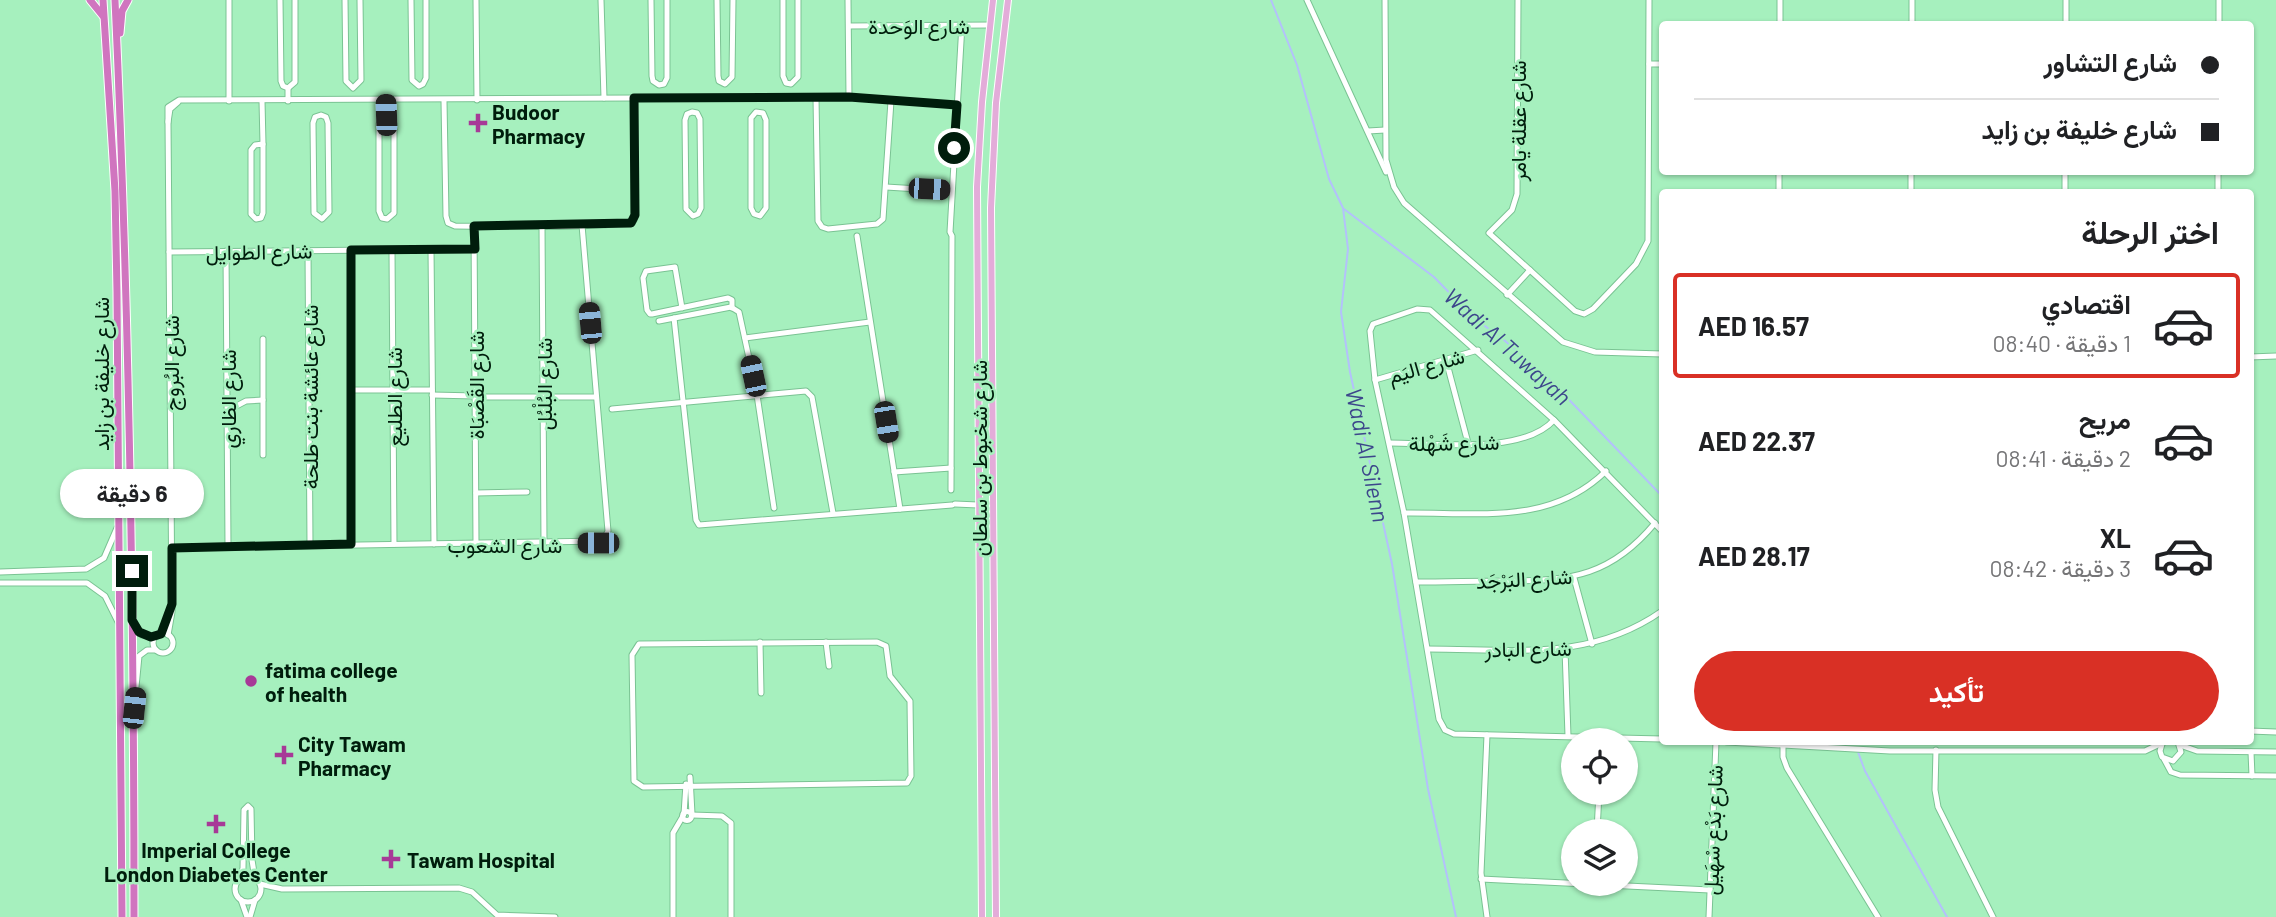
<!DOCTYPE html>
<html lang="ar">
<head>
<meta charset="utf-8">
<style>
  :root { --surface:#fff; --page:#f2f2f2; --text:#202124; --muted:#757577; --line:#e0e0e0; --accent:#d93025 }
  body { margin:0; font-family:Barlow,Vazirmatn,sans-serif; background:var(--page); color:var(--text); direction:rtl; height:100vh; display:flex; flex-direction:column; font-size:26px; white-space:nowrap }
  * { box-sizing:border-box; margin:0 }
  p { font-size:23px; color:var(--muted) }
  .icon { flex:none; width:38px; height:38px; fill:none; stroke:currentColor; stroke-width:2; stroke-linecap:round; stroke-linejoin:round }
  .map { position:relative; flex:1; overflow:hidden; direction:ltr }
  .drawer { position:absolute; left:1659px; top:189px; width:595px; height:556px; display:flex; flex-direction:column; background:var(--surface); border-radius:7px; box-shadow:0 2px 5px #0004; direction:rtl }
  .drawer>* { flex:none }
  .banner { position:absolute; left:1659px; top:21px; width:595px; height:154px; border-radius:7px; box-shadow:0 2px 5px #0004; direction:rtl; display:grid; align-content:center; height:154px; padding:0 35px; background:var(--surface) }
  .controls { position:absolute; left:1561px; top:728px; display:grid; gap:14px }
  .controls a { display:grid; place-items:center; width:77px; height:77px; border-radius:50%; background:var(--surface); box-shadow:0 2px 5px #0004; font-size:35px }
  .end { position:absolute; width:32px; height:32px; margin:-16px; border:9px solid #001d0c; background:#fff; box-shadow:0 0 0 4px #fff }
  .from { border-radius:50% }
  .bubble { position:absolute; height:49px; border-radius:24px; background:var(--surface); box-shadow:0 2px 5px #0004; font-size:23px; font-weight:700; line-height:49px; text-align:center; direction:rtl }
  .car { position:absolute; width:21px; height:42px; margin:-21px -10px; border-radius:9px; box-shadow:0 0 5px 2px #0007; background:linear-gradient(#222 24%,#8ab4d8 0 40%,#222 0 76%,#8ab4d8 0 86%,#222 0) }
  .banner b { display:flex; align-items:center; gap:24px; height:66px; font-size:26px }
  .banner b+b { border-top:2px solid var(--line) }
  .banner i { width:18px; height:18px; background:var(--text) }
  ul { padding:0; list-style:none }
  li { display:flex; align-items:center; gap:21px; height:105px; margin:0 14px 10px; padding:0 21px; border:4px solid transparent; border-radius:7px }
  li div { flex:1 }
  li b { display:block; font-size:26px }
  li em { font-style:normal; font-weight:700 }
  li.current { border-color:var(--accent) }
  li>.icon { width:63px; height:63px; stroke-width:1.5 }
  h2 { padding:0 35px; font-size:32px; line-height:84px }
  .action { display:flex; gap:14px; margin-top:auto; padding:14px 35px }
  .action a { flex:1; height:80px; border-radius:42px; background:var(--accent); color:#fff; font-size:28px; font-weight:700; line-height:80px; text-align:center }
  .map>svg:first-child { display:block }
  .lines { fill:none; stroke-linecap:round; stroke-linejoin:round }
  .stream { stroke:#b3c1fb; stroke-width:2 }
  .minor-casing { stroke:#7ac393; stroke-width:7 }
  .major-casing { stroke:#fff; stroke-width:8 }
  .highway-casing { stroke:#fff; stroke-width:9 }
  .minor { stroke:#fff; stroke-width:5 }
  .major { stroke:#e3acd9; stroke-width:6 }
  .highway { stroke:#d075bf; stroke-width:7 }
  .route { stroke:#001d0c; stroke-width:9 }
  .poi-dot { fill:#a73997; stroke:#a6f0be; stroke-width:2.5 }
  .labels { text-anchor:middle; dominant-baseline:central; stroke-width:5; stroke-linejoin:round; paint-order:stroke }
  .street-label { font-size:21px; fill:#001d0c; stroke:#a6f0be }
  .poi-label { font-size:21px; font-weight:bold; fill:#001d0c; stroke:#a6f0be; text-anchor:start }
  .water-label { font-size:23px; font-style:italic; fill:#3c468b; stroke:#a6f0be }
</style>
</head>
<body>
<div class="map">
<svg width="2276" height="917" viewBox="0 0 2276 917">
  <rect width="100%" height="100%" fill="#a6f0be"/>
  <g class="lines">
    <g class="stream">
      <polyline points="1271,0 1297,65 1329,179 1343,208 1348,249 1341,312 1350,372 1392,564 1428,789 1456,917"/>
      <polyline points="1344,209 1434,277 1474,318 1504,340 1549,379 1662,496"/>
      <polyline points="1858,752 1865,771 1947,917"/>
    </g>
    <defs>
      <g id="minor">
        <polyline points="229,0 229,101"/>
        <polyline points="280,0 281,81 283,86 288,88 288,101"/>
        <polyline points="345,0 346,81 353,88 361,80 360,0"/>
        <polyline points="411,0 412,80 419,86 423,84 426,78 426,0"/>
        <polyline points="476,0 477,100"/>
        <polyline points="601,0 604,98"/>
        <polyline points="651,0 652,76 653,81 659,85 664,84 667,78 667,0"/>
        <polyline points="717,0 718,76 719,81 725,84 732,77 733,0"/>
        <polyline points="783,0 783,76 786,83 791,84 798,77 798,0"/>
        <polyline points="848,0 849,97"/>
        <polyline points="1307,0 1386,172"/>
        <polyline points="1385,0 1386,160 1394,187 1404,203 1563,342 1595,352 1662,354"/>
        <polyline points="1518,0 1517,194 1512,210 1489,233 1575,311 1584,314 1593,309 1636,264 1648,241 1649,0"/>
        <polyline points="1780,24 1780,0"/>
        <polyline points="1912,24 1912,0"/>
        <polyline points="2066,24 2066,0"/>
        <polyline points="2219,24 2219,0"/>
        <polyline points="849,26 990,25"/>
        <polyline points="1649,64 1662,64"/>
        <polyline points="288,88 295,82 295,0"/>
        <polyline points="816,97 818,221 822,227 828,229 877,224 883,219 891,101"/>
        <polyline points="262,101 263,144"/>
        <path d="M444 101 446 216 448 223 455 226C480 226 623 229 634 220V98"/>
        <polygon points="692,112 697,113 700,119 701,208 698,214 693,216 686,209 685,120 687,114"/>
        <polygon points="756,112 763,113 766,120 766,208 760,216 754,214 751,208 751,118"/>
        <polygon points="321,115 326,117 328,123 329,212 322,219 314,213 313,123 315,117"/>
        <polygon points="384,115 391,116 394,124 394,213 387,219 382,218 379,211 379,124"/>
        <polyline points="168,122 168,107 179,100 849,97 957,105"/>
        <polyline points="1368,131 1385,130"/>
        <polygon points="263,144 263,213 261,218 256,219 251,214 251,150 255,145"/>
        <polyline points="886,187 951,191"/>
        <polyline points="1779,192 1779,172"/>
        <polyline points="1911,192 1911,172"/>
        <polyline points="2065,192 2065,172"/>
        <polyline points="2218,192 2218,172"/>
        <polyline points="542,225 544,543"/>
        <polyline points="474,226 476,544"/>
        <polyline points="857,236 900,509"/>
        <polyline points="431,249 434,544"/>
        <polyline points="308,250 310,544"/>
        <polyline points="351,250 351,544"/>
        <polyline points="392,250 394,544"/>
        <polyline points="226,251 228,546"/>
        <polyline points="169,252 475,249"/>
        <polyline points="1507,295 1530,270"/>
        <polyline points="682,308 675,267 646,271 643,278 647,310 650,314 652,314 728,298 732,300 732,308"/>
        <polyline points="674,318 696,520 699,525 952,505"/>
        <polyline points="659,321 731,307 739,312 757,395 774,508"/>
        <polyline points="745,338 870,322"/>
        <polyline points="263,339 263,455"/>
        <polyline points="2250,357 2276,356"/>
        <polyline points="1446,360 1468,443"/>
        <polyline points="1375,380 1478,350"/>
        <polyline points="351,390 432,390"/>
        <polyline points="432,395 476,396"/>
        <polyline points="476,397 596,397"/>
        <polyline points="612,409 806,391 812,397 833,513"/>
        <polyline points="227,411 246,401 263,400"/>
        <path d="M1390 443C1434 443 1523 455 1554 420"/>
        <polyline points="894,472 951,468"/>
        <polyline points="951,490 952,236 950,232 962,24"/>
        <polyline points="476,493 527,492"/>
        <polyline points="955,504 978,505"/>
        <path d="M1404 513C1477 512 1550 526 1606 471"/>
        <polyline points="1662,531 1554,420 1430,310 1417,309 1373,324 1370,331 1375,380 1404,513 1439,719 1445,730 1454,734 1662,739"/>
        <polyline points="172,548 603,541 608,531 582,225"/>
        <polyline points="0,572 86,569 104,558 117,528"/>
        <polyline points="1574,578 1592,644"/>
        <path d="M1416 582C1447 582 1477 581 1508 581 1572 581 1612 575 1655 523"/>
        <polyline points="0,583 87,583 105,596 119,624"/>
        <polyline points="133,621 142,635 157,636"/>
        <polyline points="161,633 170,614"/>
        <circle cx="163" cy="643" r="10"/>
        <polyline points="168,635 172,612 168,122 170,109 178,102"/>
        <polyline points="760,642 761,693"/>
        <polyline points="826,642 829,666"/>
        <polygon points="877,642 886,646 890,676 910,701 911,776 907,783 643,787 634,781 632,655 639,644"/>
        <path d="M1428 649C1513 649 1589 662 1662 611"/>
        <polyline points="1565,649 1568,736"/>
        <polyline points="136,687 139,656 147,650 156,650"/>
        <polyline points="2250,731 2276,732"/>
        <polyline points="1727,742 1890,751 2145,751 2164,742"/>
        <polyline points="1783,744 1783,757 1787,768 1878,917"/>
        <polyline points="2162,744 2160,751 2162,757 2173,761 2181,752 2178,742"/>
        <polyline points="2180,745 2197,751 2276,752"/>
        <polyline points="1936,750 1935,790 1938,807 1993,917"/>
        <polyline points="2251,752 2252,776"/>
        <polyline points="2164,759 2171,772 2180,775 2276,776"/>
        <polyline points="690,777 692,814"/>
        <circle cx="687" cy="816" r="4.5"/>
        <polyline points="684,814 686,784"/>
        <polyline points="692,815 722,816 731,823 731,917"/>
        <polyline points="1597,831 1599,793"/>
        <circle cx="248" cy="889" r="13"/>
        <polyline points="240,879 243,868 244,810 248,806 251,809 252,860 255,879"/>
        <polyline points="1481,879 1710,890"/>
        <polyline points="260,884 282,889 459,888 472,892 497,915 555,917"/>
        <polyline points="241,900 247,917"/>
        <polyline points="250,917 255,900"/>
        <polyline points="673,917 673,833 683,816"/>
        <polyline points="1487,917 1481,873 1487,735"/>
        <polyline points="1709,917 1716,742"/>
      </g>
      <g id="major">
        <polyline points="982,917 977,187 982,102 993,0"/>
        <polyline points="996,917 991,208 996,103 1008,0"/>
      </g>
      <g id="highway">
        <polyline points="90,0 103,16"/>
        <polyline points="103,0 115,191 117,292 122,917"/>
        <path d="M115 0C129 305 134 611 134 917"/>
        <polyline points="120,33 122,11 128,0"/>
      </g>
    </defs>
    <use href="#minor" class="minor-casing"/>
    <use href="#major" class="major-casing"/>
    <use href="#highway" class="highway-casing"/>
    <use href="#minor" class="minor"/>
    <use href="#major" class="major"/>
    <use href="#highway" class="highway"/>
  </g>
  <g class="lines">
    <polyline class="route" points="132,571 132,620 139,632 151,637 161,634 172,604 172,548 351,544 351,250 475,249 474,226 631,223 635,215 634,98 849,97 957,105 954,148"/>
  </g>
  <g class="poi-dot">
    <path d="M474.5 112.5h7v7h7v7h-7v7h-7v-7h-7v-7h7z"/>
    <circle cx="251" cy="681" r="7"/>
    <path d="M280.5 744.5h7v7h7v7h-7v7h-7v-7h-7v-7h7z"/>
    <path d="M212.5 813.5h7v7h7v7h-7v7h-7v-7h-7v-7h7z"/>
    <path d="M387.5 848.5h7v7h7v7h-7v7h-7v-7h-7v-7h7z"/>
  </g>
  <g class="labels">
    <g class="street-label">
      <text x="919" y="25">شارع الوَحدة</text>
      <text transform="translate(1517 121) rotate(-90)">شارع عقلة يامر</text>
      <text transform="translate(259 251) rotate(-1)">شارع الطوايل</text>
      <text transform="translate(170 363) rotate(-90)">شارع البُروج</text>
      <text transform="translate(1426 365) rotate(-16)">شارع اليَم</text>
      <text transform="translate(100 374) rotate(-90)">شارع خليفة بن زايد</text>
      <text transform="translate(543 384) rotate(-90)">شارع البُلْبُل</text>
      <text transform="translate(475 385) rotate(-90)">شارع القَصْبَاة</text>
      <text transform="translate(309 397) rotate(-90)">شارع عائشة بنت طلحة</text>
      <text transform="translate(393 397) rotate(-90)">شارع الطليع</text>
      <text transform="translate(227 399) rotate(-90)">شارع الظاري</text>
      <text transform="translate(1454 442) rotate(-1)">شارع شَهْلة</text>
      <text transform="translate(978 458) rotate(-90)">شارع شخبوط بن سلطان</text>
      <text x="505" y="544">شارع الشعوب</text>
      <text transform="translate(1524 578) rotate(-3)">شارع البَرْجَد</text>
      <text transform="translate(1528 648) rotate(-1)">شارع البادر</text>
      <text transform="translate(1712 830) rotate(-88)">شارع بَدْع سْهَيل</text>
    </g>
    <g class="poi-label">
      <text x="492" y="111">Budoor<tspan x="492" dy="24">Pharmacy</tspan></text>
      <text x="265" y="669">fatima college<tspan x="265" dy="24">of health</tspan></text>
      <text x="298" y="743">City Tawam<tspan x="298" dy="24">Pharmacy</tspan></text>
      <text x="216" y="849" text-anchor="middle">Imperial College<tspan x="216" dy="24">London Diabetes Center</tspan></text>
      <text x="407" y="859">Tawam Hospital</text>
    </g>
    <g class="water-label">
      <text transform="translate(1508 346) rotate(42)">Wadi Al Tuwayah</text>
      <text transform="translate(1368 455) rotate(78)">Wadi Al Silenn</text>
    </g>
  </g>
</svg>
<div class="controls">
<a><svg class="icon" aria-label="locate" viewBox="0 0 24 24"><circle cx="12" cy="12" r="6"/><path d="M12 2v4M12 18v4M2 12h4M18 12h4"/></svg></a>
<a><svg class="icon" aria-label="layers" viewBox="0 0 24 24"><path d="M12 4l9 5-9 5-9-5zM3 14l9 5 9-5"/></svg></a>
</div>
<i class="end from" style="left:954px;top:148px"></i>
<i class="end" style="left:132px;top:571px"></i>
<div class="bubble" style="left:60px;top:469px;width:144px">6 دقيقة</div>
<i class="car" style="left:386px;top:115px;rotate:358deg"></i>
<i class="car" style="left:929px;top:189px;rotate:93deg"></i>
<i class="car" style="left:590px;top:323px;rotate:355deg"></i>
<i class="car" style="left:753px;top:376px;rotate:348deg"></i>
<i class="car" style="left:886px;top:422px;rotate:171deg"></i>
<i class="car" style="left:598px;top:543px;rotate:270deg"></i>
<i class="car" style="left:134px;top:708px;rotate:6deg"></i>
<div class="banner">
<b><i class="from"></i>شارع التشاور</b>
<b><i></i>شارع خليفة بن زايد</b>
</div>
<section class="drawer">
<h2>اختر الرحلة</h2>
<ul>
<li class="current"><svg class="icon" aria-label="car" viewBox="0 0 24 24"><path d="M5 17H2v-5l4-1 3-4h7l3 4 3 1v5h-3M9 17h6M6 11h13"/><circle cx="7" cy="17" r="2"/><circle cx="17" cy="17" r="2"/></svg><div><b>اقتصادي</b><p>1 دقيقة · 08:40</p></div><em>AED 16.57</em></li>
<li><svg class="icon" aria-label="car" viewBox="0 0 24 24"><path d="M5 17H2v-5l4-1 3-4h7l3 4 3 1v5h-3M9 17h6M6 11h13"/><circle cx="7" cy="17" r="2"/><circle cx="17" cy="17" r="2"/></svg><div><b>مريح</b><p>2 دقيقة · 08:41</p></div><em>AED 22.37</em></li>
<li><svg class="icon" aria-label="car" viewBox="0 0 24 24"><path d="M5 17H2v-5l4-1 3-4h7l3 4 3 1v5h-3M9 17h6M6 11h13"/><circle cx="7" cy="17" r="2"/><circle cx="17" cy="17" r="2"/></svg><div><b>XL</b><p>3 دقيقة · 08:42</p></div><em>AED 28.17</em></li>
</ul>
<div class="action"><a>تأكيد</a></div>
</section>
</div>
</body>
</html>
